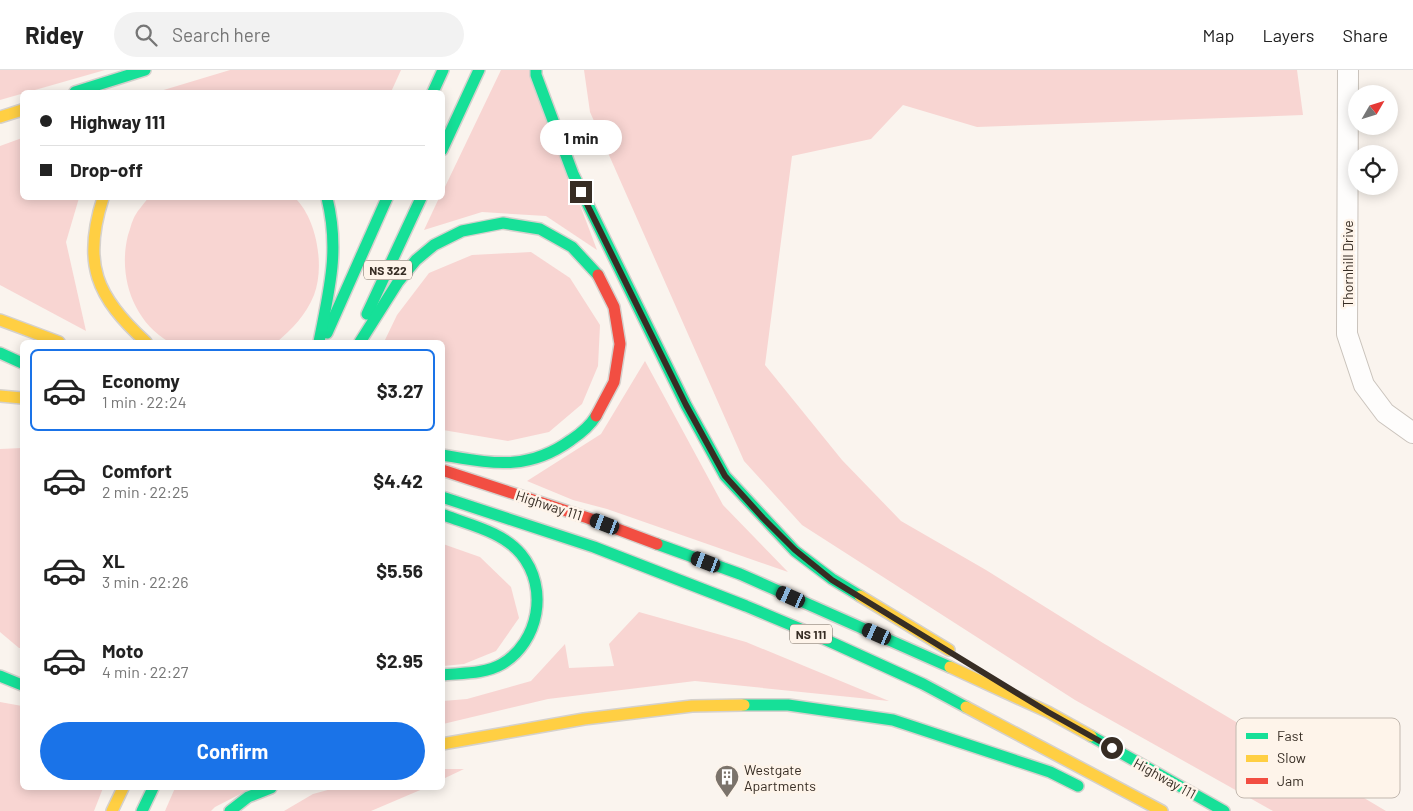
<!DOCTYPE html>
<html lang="en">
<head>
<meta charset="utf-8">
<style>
  :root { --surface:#fff; --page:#f2f2f2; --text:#222; --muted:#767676; --line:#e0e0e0; --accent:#1a73e8 }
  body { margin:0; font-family:Barlow,sans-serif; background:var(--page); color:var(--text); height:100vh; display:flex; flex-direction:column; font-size:19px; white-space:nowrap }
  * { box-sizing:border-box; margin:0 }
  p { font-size:16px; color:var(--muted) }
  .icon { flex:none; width:28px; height:28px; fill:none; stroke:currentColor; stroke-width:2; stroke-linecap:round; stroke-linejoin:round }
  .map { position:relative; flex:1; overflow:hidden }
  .details { position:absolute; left:20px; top:270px; width:425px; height:450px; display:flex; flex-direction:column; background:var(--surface); border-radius:8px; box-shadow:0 2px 12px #0003 }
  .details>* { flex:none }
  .guide { position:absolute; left:20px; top:20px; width:425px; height:110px; border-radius:8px; box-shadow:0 2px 12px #0003; display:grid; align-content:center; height:110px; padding:0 20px; background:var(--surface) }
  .needle { width:32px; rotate:51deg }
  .controls { position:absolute; left:1348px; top:15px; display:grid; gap:10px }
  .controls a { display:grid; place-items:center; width:50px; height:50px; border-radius:50%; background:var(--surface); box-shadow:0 2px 12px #0003; font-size:25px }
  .end { position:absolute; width:22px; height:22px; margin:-11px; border:6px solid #372d24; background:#fff; box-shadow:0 0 0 2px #fff }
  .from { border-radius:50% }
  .bubble { position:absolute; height:35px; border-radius:18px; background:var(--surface); box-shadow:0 2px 12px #0003; font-size:16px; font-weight:700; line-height:35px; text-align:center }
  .car { position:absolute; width:15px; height:30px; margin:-15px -8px; border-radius:6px; box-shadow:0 0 4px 1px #0007; background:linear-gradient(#222 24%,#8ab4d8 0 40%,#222 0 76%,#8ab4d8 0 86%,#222 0) }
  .guide b { display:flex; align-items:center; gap:18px; height:48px; font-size:19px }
  .guide b+b { border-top:1px solid var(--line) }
  .guide i { width:12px; height:12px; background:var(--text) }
  ul { padding:9px 0 0; list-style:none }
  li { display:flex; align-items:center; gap:15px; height:82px; margin:0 10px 8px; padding:0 10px; border:2px solid transparent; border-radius:8px }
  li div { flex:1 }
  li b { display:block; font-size:19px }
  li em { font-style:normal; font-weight:700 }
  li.selected { border-color:var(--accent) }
  li>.icon { width:45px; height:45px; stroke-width:1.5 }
  .action { display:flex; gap:10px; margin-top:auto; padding:10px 20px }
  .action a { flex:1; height:58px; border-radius:30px; background:var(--accent); color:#fff; font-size:20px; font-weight:700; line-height:58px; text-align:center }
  header { display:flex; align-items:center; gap:30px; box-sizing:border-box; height:70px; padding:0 25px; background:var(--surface); border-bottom:1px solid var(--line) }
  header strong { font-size:24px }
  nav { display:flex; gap:28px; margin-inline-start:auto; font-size:18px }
  .search { width:350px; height:45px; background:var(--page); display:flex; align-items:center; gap:12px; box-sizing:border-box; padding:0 18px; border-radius:28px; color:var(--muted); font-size:19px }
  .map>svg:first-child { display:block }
  .green { fill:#f8d5d2 }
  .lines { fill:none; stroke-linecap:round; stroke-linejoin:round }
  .street-casing { stroke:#cac3bc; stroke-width:22 }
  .fast-casing { stroke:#d5d1cd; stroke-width:14 }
  .slow-casing { stroke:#d5d1cd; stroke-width:14 }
  .jam-casing { stroke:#d5d1cd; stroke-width:14 }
  .street { stroke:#fefdfc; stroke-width:20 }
  .fast { stroke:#16e098; stroke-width:11 }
  .slow { stroke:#ffcf43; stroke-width:11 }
  .jam { stroke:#f24e42; stroke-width:11 }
  .route { stroke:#372d24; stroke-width:6 }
  .labels { text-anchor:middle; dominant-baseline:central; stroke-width:5; stroke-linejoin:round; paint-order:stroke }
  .shield { fill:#fef4ea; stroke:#73695f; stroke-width:1 }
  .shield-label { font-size:12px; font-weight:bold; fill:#372d24 }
  .street-label { font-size:14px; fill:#372d24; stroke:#fef4ea }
  .poi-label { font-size:14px; fill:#372d24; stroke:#fef4ea; text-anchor:start }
  .key { fill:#fef4ea; stroke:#c2b8af; stroke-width:1 }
  .key-label { font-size:14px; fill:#372d24 }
</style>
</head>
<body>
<header>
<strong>Ridey</strong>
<div class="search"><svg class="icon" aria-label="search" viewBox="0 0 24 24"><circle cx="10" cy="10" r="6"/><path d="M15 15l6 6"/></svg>Search here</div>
<nav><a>Map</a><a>Layers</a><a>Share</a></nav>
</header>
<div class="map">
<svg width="1413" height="741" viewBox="0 0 1413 741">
  <rect width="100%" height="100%" fill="#faf4ee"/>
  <g class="green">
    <polygon points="0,0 105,0 0,30"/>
    <polygon points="230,0 401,0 391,22 157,22"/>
    <polygon points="501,0 529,0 597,180 546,146 482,142 424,160 439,128 442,128 443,121"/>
    <polygon points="584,0 1297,0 1303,45 977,57 903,35 871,69 792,86 765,295 842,390 901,451 986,500 1103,573 1386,741 1273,741 1075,630 802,455 744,391 590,42"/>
    <polygon points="22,68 22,128 79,128 66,172 86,261 0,215 0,76"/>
    <path d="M148 128H295C317 149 325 197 314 225 306 245 292 259 277 272H169C132 250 118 205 128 165 130 160 131 154 133 150 136 142 143 135 148 128Z"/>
    <polygon points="531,182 570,208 600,255 598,296 582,334 549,362 508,371 443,360 442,272 384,272 397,245 429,203 472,185"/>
    <polygon points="645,291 723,435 788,502 607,439 573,430 527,411 601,364"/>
    <polygon points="22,378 22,578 19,578 0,562 0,379"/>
    <polygon points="443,474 480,487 511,517 519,548 496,581 464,594 443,596"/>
    <polygon points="639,542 746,572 889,631 695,611 548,629 443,654 443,631 467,629 531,611 565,574 569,598 614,596 609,574"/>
    <polygon points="0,632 22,636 22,718 103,718 94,741 0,741"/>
    <polygon points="443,699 464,699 443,709"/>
    <polygon points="175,718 252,718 215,737 211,741 165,741"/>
    <polygon points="335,718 425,718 371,741 284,741 313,724"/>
  </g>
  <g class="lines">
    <defs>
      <polyline id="street" points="1348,0 1347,264 1364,315 1385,343 1413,363"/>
      <g id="fast">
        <polyline points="536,0 536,5 573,104 686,335 725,406 795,481 832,509 860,526"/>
        <polyline points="75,22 145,0"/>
        <polyline points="433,22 443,0"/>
        <polyline points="442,80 479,0"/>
        <polyline points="367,244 421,128"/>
        <polyline points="327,263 387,128"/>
        <path d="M319 272C329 220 340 181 327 128"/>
        <polyline points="360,272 398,212 416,190 434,175 462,161 503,153 540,159 572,177 598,205"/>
        <polyline points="0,283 22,293"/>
        <path d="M442 385C491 393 527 402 571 370 580 364 590 356 596 346"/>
        <polyline points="442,427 594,477 746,536 822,568 923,614 966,637"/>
        <polyline points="657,474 740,504 950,597"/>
        <path d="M442 605C461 603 485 604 502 594 539 572 549 518 521 484 503 462 470 455 444 445"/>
        <polyline points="0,606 22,615"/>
        <polyline points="744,635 788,635 893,650 1050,702 1078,716"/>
        <polyline points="1091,666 1224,741"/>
        <polyline points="142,741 153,718"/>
        <polyline points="230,741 248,727 271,718"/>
      </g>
      <g id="slow">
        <polyline points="0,47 22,40"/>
        <path d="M103 128C82 193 96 227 146 272"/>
        <polyline points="0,250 59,272"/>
        <polyline points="0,326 22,328"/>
        <polyline points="860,526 949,580"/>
        <polyline points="950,597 1048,642 1091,666"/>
        <polyline points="966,637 1162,741"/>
        <polyline points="442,674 584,649 692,636 744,635"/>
        <polyline points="112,741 123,718"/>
      </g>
      <g id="jam">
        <polyline points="596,346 614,312 620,274 614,237 598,205"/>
        <polyline points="442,400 588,448 657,474"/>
      </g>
    </defs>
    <use href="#street" class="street-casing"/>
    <use href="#fast" class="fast-casing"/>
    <use href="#slow" class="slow-casing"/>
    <use href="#jam" class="jam-casing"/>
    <use href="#street" class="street"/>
    <use href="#fast" class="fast"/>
    <use href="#slow" class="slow"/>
    <use href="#jam" class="jam"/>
  </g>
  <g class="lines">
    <polyline class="route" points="581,122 686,335 725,406 763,448 795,480 832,510 1048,642 1112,678"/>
  </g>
  <defs>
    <symbol id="building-pin" viewBox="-11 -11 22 30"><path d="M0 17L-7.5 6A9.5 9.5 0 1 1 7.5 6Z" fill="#7b736b" stroke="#fef4ea"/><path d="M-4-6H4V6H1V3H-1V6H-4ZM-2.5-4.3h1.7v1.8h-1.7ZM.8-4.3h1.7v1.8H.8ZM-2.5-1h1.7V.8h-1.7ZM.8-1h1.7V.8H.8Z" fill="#fff"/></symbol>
  </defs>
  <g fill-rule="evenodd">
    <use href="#building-pin" x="713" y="693" width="28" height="38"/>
  </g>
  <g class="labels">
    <g class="shield">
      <rect x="364" y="190.5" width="48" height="19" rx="4"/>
      <rect x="790" y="554.5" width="42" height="19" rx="4"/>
    </g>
    <g class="shield-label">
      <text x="388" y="200">NS 322</text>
      <text x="811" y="564">NS 111</text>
    </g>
    <g class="street-label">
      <text transform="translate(1347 194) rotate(-90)">Thornhill Drive</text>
      <text transform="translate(549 435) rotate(18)">Highway 111</text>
      <text transform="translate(1165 708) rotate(29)">Highway 111</text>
    </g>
    <g class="poi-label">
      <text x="744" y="699">Westgate<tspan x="744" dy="16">Apartments</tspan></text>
    </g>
  </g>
  <rect x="1236" y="648" width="164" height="80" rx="8" class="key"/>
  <rect x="1246" y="663" width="22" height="6" fill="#16e098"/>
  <rect x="1246" y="685" width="22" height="7" fill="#ffcf43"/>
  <rect x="1246" y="708" width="22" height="6" fill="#f24e42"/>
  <g class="key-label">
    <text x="1277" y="671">Fast</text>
    <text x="1277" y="693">Slow</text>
    <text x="1277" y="716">Jam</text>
  </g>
</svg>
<div class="controls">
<a><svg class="needle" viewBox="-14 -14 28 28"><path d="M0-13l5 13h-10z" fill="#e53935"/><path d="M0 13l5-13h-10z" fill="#767676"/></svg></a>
<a><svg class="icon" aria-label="locate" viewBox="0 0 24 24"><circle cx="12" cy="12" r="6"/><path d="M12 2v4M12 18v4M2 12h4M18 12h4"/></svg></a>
</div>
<i class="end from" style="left:1112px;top:678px"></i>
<i class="end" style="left:581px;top:122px"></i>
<div class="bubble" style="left:540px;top:50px;width:82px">1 min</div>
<i class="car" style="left:605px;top:454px;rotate:291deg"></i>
<i class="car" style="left:706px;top:492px;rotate:291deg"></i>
<i class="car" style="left:791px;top:527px;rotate:294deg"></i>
<i class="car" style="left:877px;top:564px;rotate:294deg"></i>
<div class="guide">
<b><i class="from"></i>Highway 111</b>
<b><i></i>Drop-off</b>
</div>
<section class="details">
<ul>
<li class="selected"><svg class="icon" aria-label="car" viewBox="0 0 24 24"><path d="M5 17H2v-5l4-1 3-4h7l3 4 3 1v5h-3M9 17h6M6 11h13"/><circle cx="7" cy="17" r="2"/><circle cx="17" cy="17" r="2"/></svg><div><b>Economy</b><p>1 min · 22:24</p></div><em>$3.27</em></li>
<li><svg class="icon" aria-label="car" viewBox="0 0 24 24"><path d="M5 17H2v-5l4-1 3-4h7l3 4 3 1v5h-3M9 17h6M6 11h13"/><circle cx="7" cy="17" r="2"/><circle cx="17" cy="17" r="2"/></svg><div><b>Comfort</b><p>2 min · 22:25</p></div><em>$4.42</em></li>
<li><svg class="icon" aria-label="car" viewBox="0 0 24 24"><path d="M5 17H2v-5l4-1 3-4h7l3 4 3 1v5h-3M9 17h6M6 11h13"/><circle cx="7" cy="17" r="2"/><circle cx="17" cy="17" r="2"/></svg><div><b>XL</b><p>3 min · 22:26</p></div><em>$5.56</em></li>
<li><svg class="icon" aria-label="car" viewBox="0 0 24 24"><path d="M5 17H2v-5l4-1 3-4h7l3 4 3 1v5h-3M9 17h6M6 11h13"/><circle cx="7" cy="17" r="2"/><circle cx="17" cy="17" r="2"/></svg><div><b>Moto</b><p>4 min · 22:27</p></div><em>$2.95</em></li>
</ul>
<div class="action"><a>Confirm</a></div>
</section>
</div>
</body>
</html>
